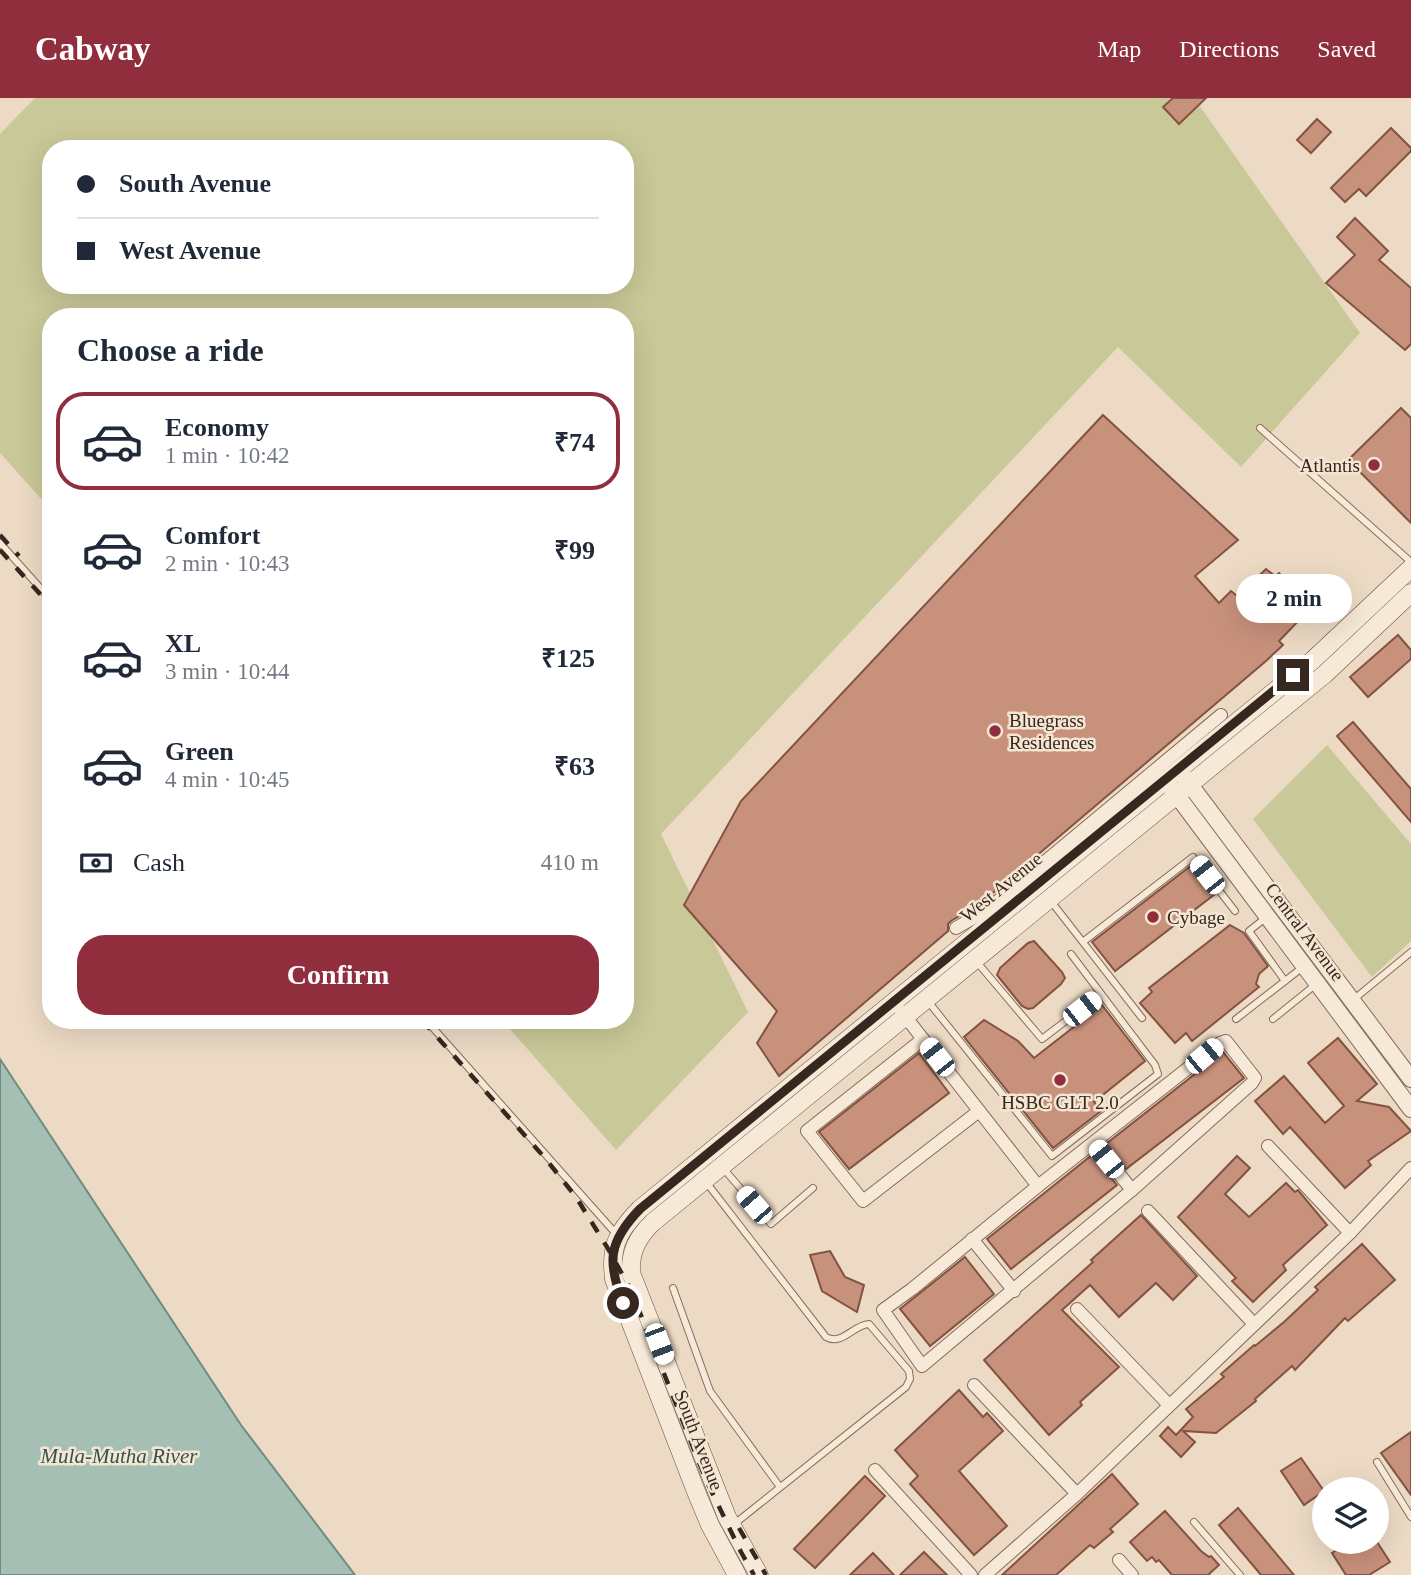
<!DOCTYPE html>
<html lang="en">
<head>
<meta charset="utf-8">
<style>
  :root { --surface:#fff; --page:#f2f2f3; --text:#1f2937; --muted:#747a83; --line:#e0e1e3; --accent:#912e3d }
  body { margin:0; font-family:"Times New Roman",serif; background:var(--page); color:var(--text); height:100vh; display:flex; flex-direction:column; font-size:26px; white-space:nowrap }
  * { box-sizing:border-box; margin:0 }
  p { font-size:23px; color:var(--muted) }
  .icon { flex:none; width:38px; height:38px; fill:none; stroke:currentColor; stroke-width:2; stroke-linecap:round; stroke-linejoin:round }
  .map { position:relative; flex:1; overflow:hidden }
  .panel { position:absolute; left:42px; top:210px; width:592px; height:721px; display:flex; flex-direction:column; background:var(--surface); border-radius:28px; box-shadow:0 7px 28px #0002 }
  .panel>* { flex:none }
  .guide { position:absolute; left:42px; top:42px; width:592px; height:154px; border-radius:28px; box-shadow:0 7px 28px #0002; display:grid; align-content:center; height:154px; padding:0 35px; background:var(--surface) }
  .buttons { position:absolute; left:1312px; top:1379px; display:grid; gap:14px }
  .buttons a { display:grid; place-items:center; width:77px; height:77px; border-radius:50%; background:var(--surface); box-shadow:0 7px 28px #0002; font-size:35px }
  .end { position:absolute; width:32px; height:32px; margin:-16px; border:9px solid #36271f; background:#fff; box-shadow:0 0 0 4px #fff }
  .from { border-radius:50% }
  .bubble { position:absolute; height:49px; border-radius:24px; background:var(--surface); box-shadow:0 7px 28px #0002; font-size:23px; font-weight:700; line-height:49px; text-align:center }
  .car { position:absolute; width:21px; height:42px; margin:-21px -10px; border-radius:9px; box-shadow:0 0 5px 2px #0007; background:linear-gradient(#fff 24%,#345 0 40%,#fff 0 76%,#345 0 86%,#fff 0) }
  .guide b { display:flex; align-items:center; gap:24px; height:66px; font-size:26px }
  .guide b+b { border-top:2px solid var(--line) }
  .guide i { width:18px; height:18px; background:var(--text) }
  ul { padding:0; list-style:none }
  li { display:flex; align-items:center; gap:21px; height:98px; margin:0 14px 10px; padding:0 21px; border:4px solid transparent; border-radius:28px }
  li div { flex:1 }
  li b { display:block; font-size:26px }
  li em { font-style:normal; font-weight:700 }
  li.on { border-color:var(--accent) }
  li>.icon { width:63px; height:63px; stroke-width:1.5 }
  h2 { padding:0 35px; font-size:32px; line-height:84px }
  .pay { display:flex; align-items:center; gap:18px; height:77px; padding:0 35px; font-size:26px }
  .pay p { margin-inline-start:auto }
  .button { display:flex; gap:14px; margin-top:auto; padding:14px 35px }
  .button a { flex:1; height:80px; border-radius:28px; background:var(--accent); color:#fff; font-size:28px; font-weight:700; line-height:80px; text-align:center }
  header { display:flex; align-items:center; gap:42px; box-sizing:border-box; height:98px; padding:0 35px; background:var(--accent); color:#fff }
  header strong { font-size:33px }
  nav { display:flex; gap:38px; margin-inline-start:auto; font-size:24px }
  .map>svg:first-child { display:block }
  .green { fill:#c9c898; fill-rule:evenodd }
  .water { fill:#a6bfb4; stroke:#6d8d80; stroke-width:2 }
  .building { fill:#c8917c; stroke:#835342; stroke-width:2 }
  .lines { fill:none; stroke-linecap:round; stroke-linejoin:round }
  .service-casing { stroke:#856c5b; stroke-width:8 }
  .minor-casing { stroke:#856c5b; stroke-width:14 }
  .tertiary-casing { stroke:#856c5b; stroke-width:18 }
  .secondary-casing { stroke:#674d3e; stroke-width:19 }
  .service { stroke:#f7e9d7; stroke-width:6 }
  .minor { stroke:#f7e9d7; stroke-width:12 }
  .tertiary { stroke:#f7e9d7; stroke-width:16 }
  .secondary { stroke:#f7e9d7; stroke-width:18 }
  .rail { stroke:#36271f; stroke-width:4.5; stroke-dasharray:12 12; stroke-linecap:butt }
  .route { stroke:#36271f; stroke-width:9 }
  .poi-dot { fill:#912e3d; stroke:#f4e6d3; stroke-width:2.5 }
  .labels { text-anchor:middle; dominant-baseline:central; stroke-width:5; stroke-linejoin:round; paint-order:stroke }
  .poi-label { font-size:19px; fill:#36271f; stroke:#f4e6d3; text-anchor:start }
  .street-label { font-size:19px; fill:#36271f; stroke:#f4e6d3 }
  .water-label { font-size:21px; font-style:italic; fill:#2f554d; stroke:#f4e6d3 }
</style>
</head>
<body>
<header>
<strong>Cabway</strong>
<nav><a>Map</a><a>Directions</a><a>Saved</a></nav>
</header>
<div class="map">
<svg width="1411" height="1477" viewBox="0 0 1411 1477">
  <rect width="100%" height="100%" fill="#ecdac4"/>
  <g class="green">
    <path d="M35 0H1194L1360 235 1241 369 1118 249 661 736 748 914 616 1052 502 922H625V219H51V412L0 355V36ZM51 51H625V187H51Z"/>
    <polygon points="1327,647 1411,746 1411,843 1372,879 1253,721"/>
  </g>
  <polygon class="water" points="0,961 241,1327 355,1477 0,1477"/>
  <g class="building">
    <polygon points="1173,0 1206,0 1179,26 1163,9"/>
    <polygon points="1317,21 1331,34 1311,55 1297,42"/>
    <polygon points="1391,30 1411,50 1411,53 1366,98 1359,91 1345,104 1331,90"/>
    <polygon points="1355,120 1388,153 1379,162 1411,190 1411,246 1405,252 1326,185 1355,157 1337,139"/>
    <polygon points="1401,310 1411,320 1411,425 1348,362"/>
    <polygon points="1103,317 1238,442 1195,478 1219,505 1231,493 1237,498 1266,471 1275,478 1279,475 1306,504 1303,508 1306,511 1304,513 1306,515 1279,543 1283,547 1266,563 981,805 951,823 948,826 948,833 779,978 757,945 777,913 684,807 741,703"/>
    <polygon points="1398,537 1411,552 1411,561 1368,599 1350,579"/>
    <polygon points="1353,624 1411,691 1411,724 1337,638"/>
    <polygon points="1192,767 1215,796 1115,873 1092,844"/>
    <polygon points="1230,827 1244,835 1268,868 1259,876 1256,886 1259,889 1192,943 1186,935 1175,945 1140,905 1152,894 1149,890"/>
    <polygon points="1034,843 1062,874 1065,880 1061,886 1033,910 1028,911 1022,908 997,877 1000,870 1028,845"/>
    <polygon points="1102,907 1145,963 1094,1004 1101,1013 1053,1050 964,939 984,922 1018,943 1034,960"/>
    <polygon points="1338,940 1377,986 1357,1003 1389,1009 1411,1033 1368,1063 1371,1067 1345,1090 1290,1029 1283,1036 1255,1003 1284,978 1325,1025 1344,1008 1308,965"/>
    <polygon points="1223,954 1244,980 1126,1071 1106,1046"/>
    <polygon points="919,955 949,995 849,1071 819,1034"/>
    <polygon points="1092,1057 1117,1087 1011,1171 987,1141"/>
    <polygon points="1237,1058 1250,1070 1225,1096 1249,1119 1286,1085 1295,1094 1298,1092 1327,1127 1283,1167 1286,1172 1253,1204 1232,1183 1236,1180 1178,1119"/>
    <polygon points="1141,1117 1197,1178 1173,1202 1156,1185 1119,1219 1090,1187 1062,1212 1119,1269 1080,1304 1082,1307 1049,1337 984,1262 1093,1164 1091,1162"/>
    <polygon points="1362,1146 1395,1182 1348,1223 1345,1220 1295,1272 1292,1268 1255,1301 1256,1303 1216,1335 1183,1333 1195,1344 1181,1359 1160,1338 1168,1329 1176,1337 1193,1319 1186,1311 1224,1279 1221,1276 1254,1247 1255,1248 1284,1224 1318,1192 1315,1189"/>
    <polygon points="830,1153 845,1179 864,1187 857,1214 822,1193 810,1157"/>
    <polygon points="965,1159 994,1196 930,1248 900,1211"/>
    <polygon points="959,1292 983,1319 987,1315 1003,1333 959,1373 1007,1428 974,1457 910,1386 918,1378 895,1352"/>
    <polygon points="1411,1334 1411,1397 1381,1355"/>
    <polygon points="1301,1360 1324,1393 1304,1407 1281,1373"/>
    <polygon points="1112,1376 1138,1406 1110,1431 1113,1434 1094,1450 1090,1447 1056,1477 1002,1477"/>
    <polygon points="865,1378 885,1398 815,1470 794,1451"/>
    <polygon points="1238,1410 1294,1477 1261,1477 1219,1427"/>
    <polygon points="1165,1413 1201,1453 1209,1459 1211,1458 1219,1467 1208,1477 1172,1477 1159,1462 1156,1464 1152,1459 1147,1463 1130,1444"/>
    <polygon points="1349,1444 1377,1444 1390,1464 1369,1477 1346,1477 1332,1455"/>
    <polygon points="924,1454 947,1477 900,1477"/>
    <polygon points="873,1455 894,1477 850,1477"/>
  </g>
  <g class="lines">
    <defs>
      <g id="service">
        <polyline points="1260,330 1411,464"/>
        <polyline points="0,445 51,502"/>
        <polyline points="1050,802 1142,920"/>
        <polyline points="1268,818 1249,833 1285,883"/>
        <polyline points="1084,843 1193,759 1235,813"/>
        <polyline points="976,863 1042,941 1101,896"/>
        <polyline points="927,902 1052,1058 1158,976 1155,967 1071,856"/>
        <polyline points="1353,902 1411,854"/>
        <polyline points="1236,921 1303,869"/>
        <polyline points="1273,921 1315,887"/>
        <polyline points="426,922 618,1138"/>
        <polyline points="723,1070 771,1126 813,1090"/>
        <path d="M706 1084 826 1239C842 1248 853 1227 869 1226L909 1273 910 1281 906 1289 733 1427"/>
        <polyline points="673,1190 710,1293 780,1389"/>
        <polyline points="1377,1364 1411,1419"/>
        <polyline points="1194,1424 1240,1477"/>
      </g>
      <g id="minor">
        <polyline points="956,830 987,812 1221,617"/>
        <polyline points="901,913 1038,1088 1220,945 1226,943 1255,980 1252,985 1132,1092"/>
        <polyline points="923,941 807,1033 863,1103 979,1013"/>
        <polyline points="1268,1048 1350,1135"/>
        <polyline points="1038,1088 912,1191 883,1212 922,1268 1132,1092 1094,1045"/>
        <polyline points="1148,1113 1254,1226"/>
        <polyline points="972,1141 1014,1193"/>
        <polyline points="1077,1211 1169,1307"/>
        <polyline points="974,1287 1077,1396"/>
        <polyline points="875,1372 971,1477"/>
        <polyline points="1119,1462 1132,1477"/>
        <polyline points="985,1477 1077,1396 1350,1135 1411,1070"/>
      </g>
      <g id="tertiary">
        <polyline points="1182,676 1411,981"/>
        <polyline points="1170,688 1411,1011"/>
      </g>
      <g id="secondary">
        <path d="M737 1477 710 1427 697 1396 614 1181C610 1149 617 1134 640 1111L1313 562 1411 470"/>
        <path d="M759 1477 727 1419 631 1175C630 1154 637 1140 652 1125L1325 576 1411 495"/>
      </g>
    </defs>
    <use href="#service" class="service-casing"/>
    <use href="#minor" class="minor-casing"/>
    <use href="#tertiary" class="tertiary-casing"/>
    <use href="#secondary" class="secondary-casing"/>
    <use href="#service" class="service"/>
    <use href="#minor" class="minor"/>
    <use href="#tertiary" class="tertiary"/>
    <use href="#secondary" class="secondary"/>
    <g class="rail">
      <polyline points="0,437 19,458"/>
      <polyline points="0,452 51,508"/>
      <polyline points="422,922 545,1060 576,1099 607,1149 631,1192 706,1382 741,1454 754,1477"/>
      <polyline points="739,1430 766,1477"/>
    </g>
  </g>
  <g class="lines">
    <path class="route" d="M623 1205C607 1164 608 1144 640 1111L1293 577"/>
  </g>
  <g class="poi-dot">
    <circle cx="1374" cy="367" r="7"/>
    <circle cx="995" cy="633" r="7"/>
    <circle cx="1153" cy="819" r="7"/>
    <circle cx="1060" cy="982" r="7"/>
  </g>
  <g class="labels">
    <g class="poi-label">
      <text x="1360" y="367" text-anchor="end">Atlantis</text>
      <text x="1009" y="622">Bluegrass<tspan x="1009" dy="22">Residences</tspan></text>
      <text x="1167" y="819">Cybage</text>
      <text x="1060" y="1004" text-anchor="middle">HSBC GLT 2.0</text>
    </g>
    <g class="street-label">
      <text transform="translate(1001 789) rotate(-39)">West Avenue</text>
      <text transform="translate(1305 834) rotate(53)">Central Avenue</text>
      <text transform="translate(699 1342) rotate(69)">South Avenue</text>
    </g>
    <g class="water-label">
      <text x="119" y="1358">Mula-Mutha River</text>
    </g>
  </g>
</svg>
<div class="buttons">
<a><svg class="icon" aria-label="layers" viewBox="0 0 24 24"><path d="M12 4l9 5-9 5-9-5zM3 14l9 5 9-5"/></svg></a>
</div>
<i class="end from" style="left:623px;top:1205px"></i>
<i class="end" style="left:1293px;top:577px"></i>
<div class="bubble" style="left:1236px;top:476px;width:116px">2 min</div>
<i class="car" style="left:1207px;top:777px;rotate:322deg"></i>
<i class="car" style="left:1082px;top:911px;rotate:52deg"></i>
<i class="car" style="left:1204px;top:958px;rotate:50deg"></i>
<i class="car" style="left:937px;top:959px;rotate:322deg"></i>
<i class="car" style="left:1106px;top:1061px;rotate:321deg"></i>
<i class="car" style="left:754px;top:1107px;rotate:319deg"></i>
<i class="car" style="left:659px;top:1246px;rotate:159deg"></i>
<div class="guide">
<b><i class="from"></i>South Avenue</b>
<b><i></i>West Avenue</b>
</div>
<section class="panel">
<h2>Choose a ride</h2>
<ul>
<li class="on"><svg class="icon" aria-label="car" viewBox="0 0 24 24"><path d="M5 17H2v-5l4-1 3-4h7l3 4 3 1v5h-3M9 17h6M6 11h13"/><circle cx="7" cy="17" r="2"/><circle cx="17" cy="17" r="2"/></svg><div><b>Economy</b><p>1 min · 10:42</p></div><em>₹74</em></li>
<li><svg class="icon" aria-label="car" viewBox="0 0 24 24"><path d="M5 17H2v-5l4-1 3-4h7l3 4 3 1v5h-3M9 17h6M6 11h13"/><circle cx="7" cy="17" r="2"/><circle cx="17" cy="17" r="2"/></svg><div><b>Comfort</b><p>2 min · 10:43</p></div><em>₹99</em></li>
<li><svg class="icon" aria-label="car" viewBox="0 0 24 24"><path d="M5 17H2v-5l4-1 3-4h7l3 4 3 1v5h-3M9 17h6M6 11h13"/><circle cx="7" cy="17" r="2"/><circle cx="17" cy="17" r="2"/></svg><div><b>XL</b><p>3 min · 10:44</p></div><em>₹125</em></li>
<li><svg class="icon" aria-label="car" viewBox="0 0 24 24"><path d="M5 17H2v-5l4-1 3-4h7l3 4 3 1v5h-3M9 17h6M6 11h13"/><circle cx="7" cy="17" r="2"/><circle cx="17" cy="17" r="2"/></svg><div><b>Green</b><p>4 min · 10:45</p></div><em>₹63</em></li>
</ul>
<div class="pay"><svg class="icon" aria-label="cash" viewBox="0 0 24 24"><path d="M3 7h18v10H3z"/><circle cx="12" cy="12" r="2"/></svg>Cash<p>410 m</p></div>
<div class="button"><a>Confirm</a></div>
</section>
</div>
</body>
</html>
